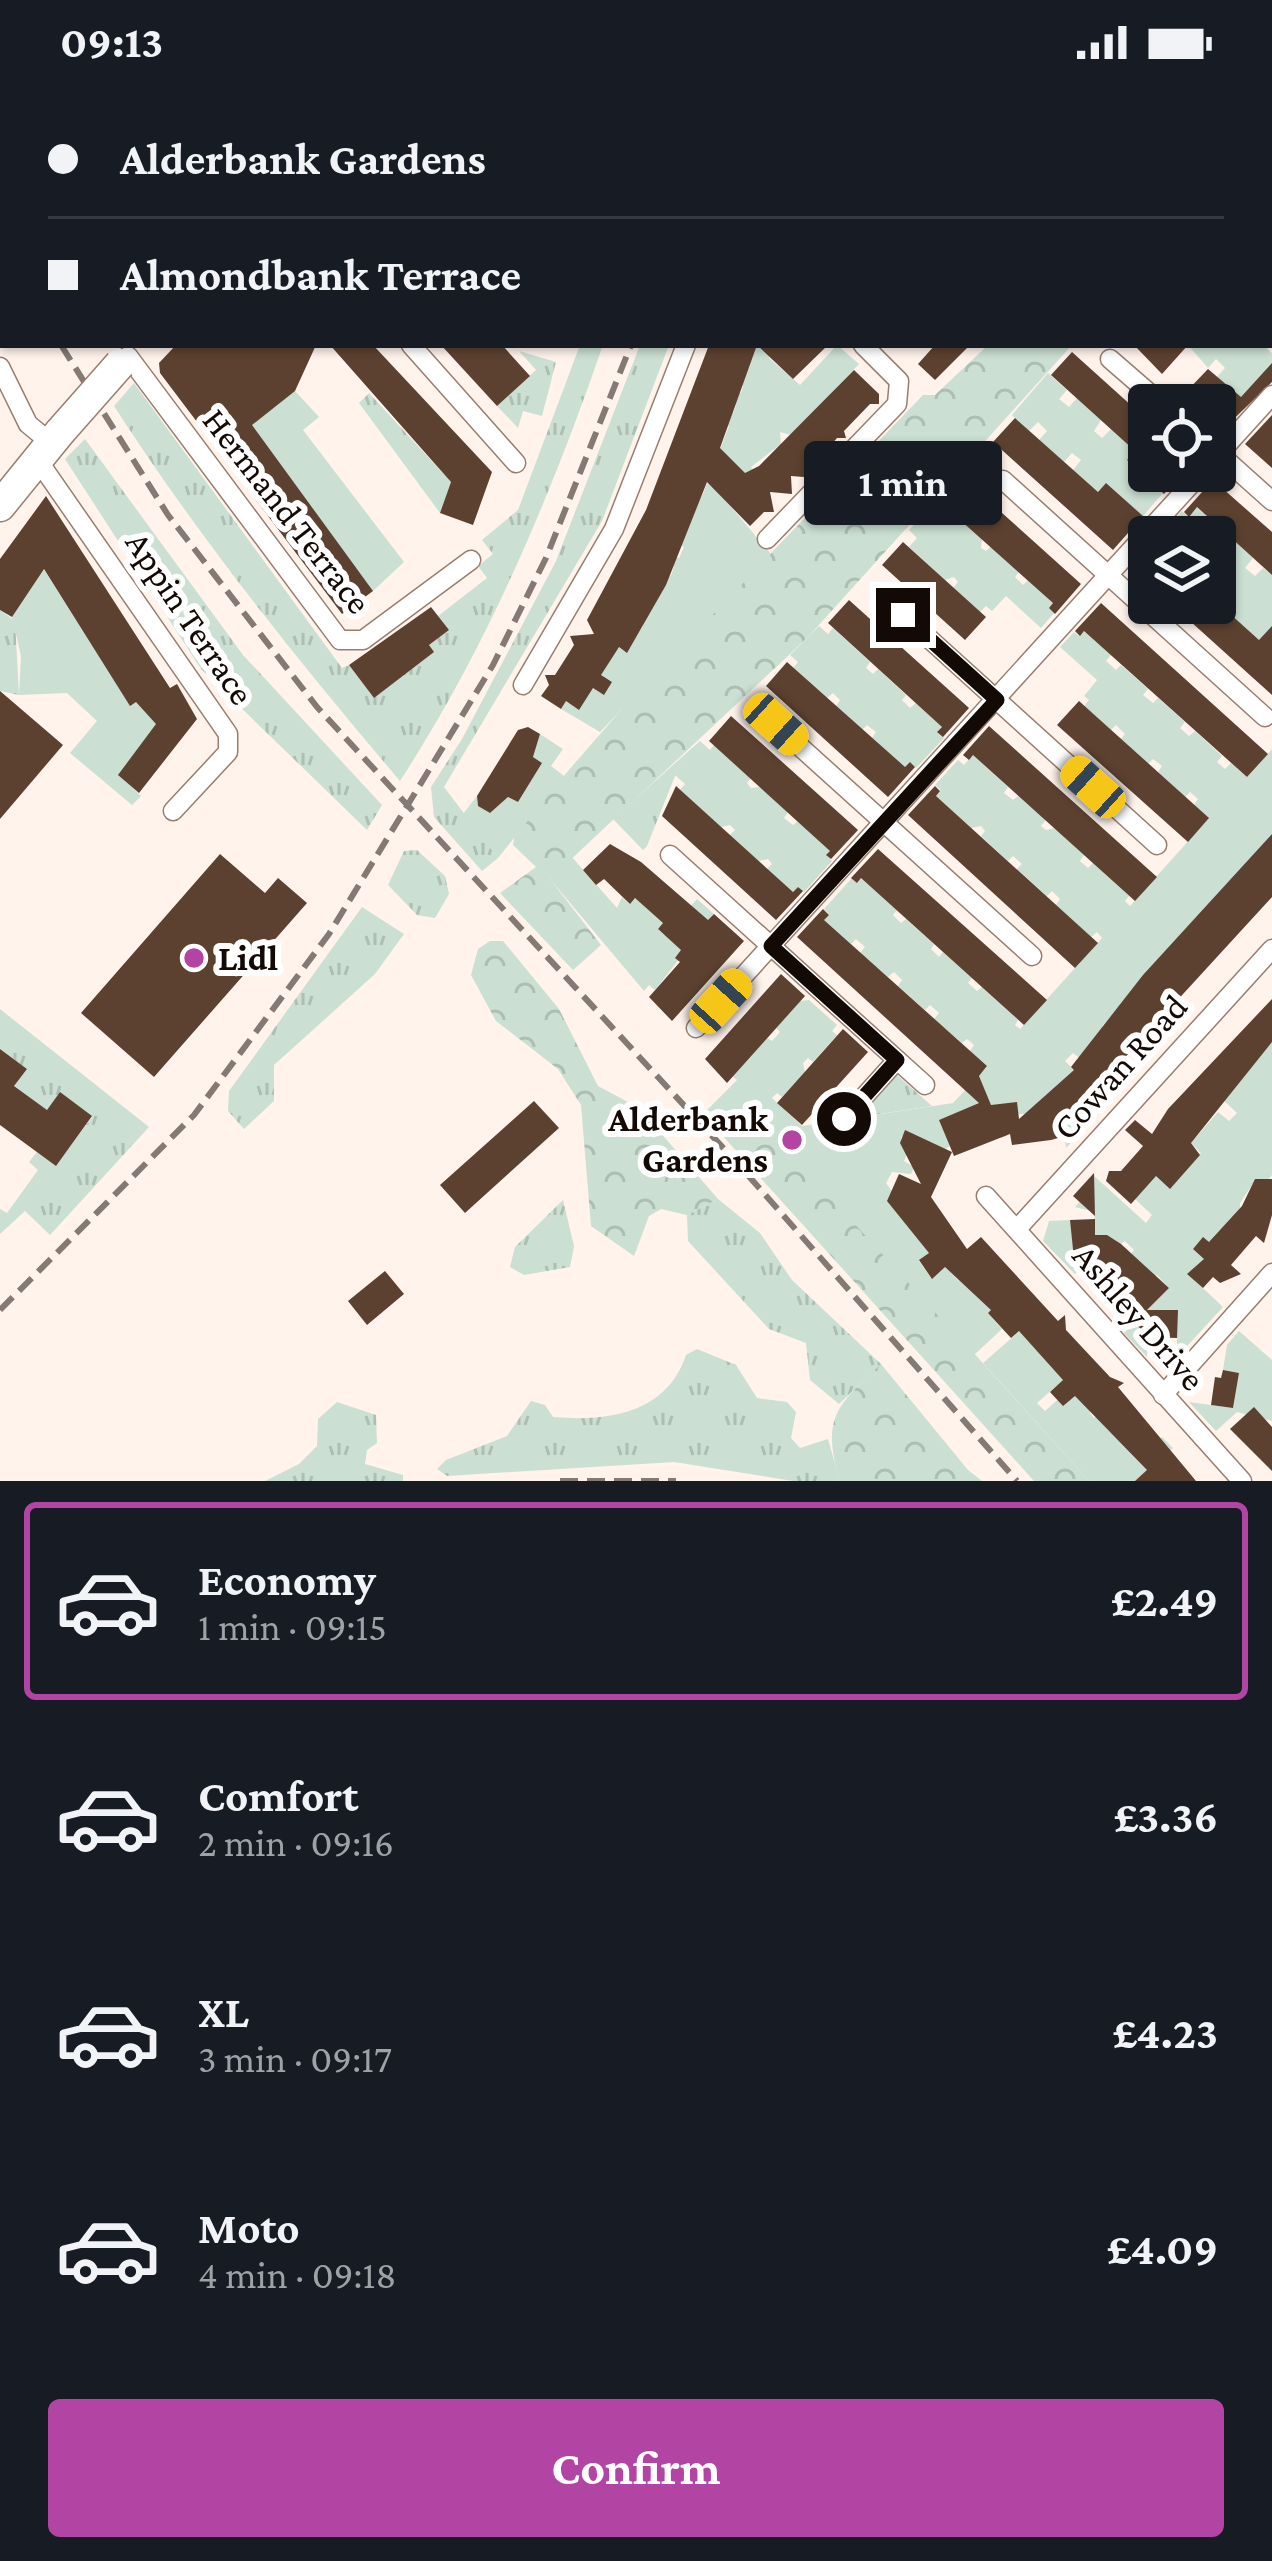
<!DOCTYPE html>
<html lang="en">
<head>
<meta charset="utf-8">
<style>
  :root { --surface:#171b24; --page:#20242c; --text:#f1f3f6; --muted:#9ea1a6; --line:#363941; --accent:#b245a4 }
  body { margin:0; font-family:"Crimson Pro",serif; background:var(--page); color:var(--text); height:100vh; display:flex; flex-direction:column; font-size:45px; white-space:nowrap }
  * { box-sizing:border-box; margin:0 }
  p { font-size:39px; color:var(--muted) }
  .icon { flex:none; width:66px; height:66px; fill:none; stroke:currentColor; stroke-width:2; stroke-linecap:round; stroke-linejoin:round }
  .map { position:relative; height:1397px; overflow:hidden }
  .side { display:flex; flex-direction:column; background:var(--surface); flex:1 }
  .side>* { flex:none }
  .guide { position:absolute; left:0px; top:0px; width:1272px; height:264px; box-shadow:0 3px 9px #0004; display:grid; align-content:center; height:264px; padding:0 48px; background:var(--surface) }
  .buttons { position:absolute; left:1128px; top:300px; display:grid; gap:24px }
  .buttons a { display:grid; place-items:center; width:108px; height:108px; border-radius:12px; background:var(--surface); box-shadow:0 3px 9px #0004; font-size:60px }
  .end { position:absolute; width:54px; height:54px; margin:-27px; border:15px solid #130a05; background:#fff; box-shadow:0 0 0 6px #fff }
  .from { border-radius:50% }
  .bubble { position:absolute; height:84px; border-radius:12px; background:var(--surface); box-shadow:0 3px 9px #0004; font-size:39px; font-weight:700; line-height:84px; text-align:center }
  .car { position:absolute; width:36px; height:72px; margin:-36px -18px; border-radius:15px; box-shadow:0 0 9px 3px #0007; background:linear-gradient(#f5c518 24%,#345 0 40%,#f5c518 0 76%,#345 0 86%,#f5c518 0) }
  .guide b { display:flex; align-items:center; gap:42px; height:114px; font-size:45px }
  .guide b+b { border-top:3px solid var(--line) }
  .guide i { width:30px; height:30px; background:var(--text) }
  ul { padding:21px 0 0; list-style:none }
  li { display:flex; align-items:center; gap:36px; height:198px; margin:0 24px 18px; padding:0 24px; border:6px solid transparent; border-radius:12px }
  li div { flex:1 }
  li b { display:block; font-size:45px }
  li em { font-style:normal; font-weight:700 }
  li.on { border-color:var(--accent) }
  li>.icon { width:108px; height:108px; stroke-width:1.5 }
  .primary-button { display:flex; gap:24px; margin-top:auto; padding:24px 48px }
  .primary-button a { flex:1; height:138px; border-radius:12px; background:var(--accent); color:#fff; font-size:48px; font-weight:700; line-height:138px; text-align:center }
  .status { display:flex; justify-content:space-between; align-items:center; height:84px; padding:0 60px; background:var(--surface); direction:ltr }
  .status svg { height:33px; fill:currentColor }
  .map>svg:first-child { display:block }
  .grass { fill:url(#grass-tufts) }
  .forest { fill:url(#forest-crowns) }
  .garden { fill:#cbdfd2 }
  .building { fill:#5c4130 }
  .lines { fill:none; stroke-linecap:round; stroke-linejoin:round }
  .minor-casing { stroke:#987e6f; stroke-width:21 }
  .tertiary-casing { stroke:#987e6f; stroke-width:27 }
  .primary-casing { stroke:#987e6f; stroke-width:33 }
  .minor { stroke:#fff; stroke-width:18 }
  .tertiary { stroke:#fff; stroke-width:24 }
  .primary { stroke:#fff; stroke-width:30 }
  .rail { stroke:#847973; stroke-width:6; stroke-dasharray:18 9; stroke-linecap:butt }
  .primary-bridge-casing { stroke:#987e6f; stroke-width:33; stroke-linecap:butt }
  .primary-bridge { stroke:#fff; stroke-width:30 }
  .route { stroke:#130a05; stroke-width:15 }
  .poi-dot { fill:#b245a4; stroke:#fff; stroke-width:4.5 }
  .labels { text-anchor:middle; dominant-baseline:central; stroke-width:12; stroke-linejoin:round; paint-order:stroke }
  .street-label { font-size:36px; fill:#130a05; stroke:#fff }
  .poi-label { font-size:36px; font-weight:bold; fill:#130a05; stroke:#fff; text-anchor:start }
</style>
</head>
<body>
<div class="status"><b>09:13</b><svg viewBox="0 0 49 12"><path d="M0 12V9h3v3zM5 12V6h3v6zM10 12V3h3v9zM15 12V0h3v12zM26 1h20v11H26zM47 4h2v5h-2z"/></svg></div>
<div class="map">
<svg width="1272" height="1397" viewBox="0 0 1272 1397">
  <defs>
    <pattern id="grass-tufts" width="24" height="20" patternUnits="userSpaceOnUse" patternTransform="scale(3)"><rect width="24" height="20" fill="#cbdfd2"/><path d="M3 7l-1-3M5 7V3M7 7l1-3M15 17l-1-3M17 17v-4M19 17l1-3" fill="none" stroke="#adbeb3"/></pattern>
    <pattern id="forest-crowns" width="20" height="18" patternUnits="userSpaceOnUse" patternTransform="scale(3)"><rect width="20" height="18" fill="#cbdfd2"/><path d="M2 6a3 3 0 1 1 6 0M12 15a3 3 0 1 1 6 0" fill="none" stroke="#adbeb3"/></pattern>
  </defs>
  <rect width="100%" height="100%" fill="#fff3ec"/>
  <g class="grass">
    <path d="M580 261H603C550 414 488 561 400 697 298 577 200 455 114 322L134 299 342 584 349 581 374 614 433 568 429 561 449 546 438 532 487 494 478 482 493 470 482 456 518 426Z"/>
    <polygon points="640,261 669,261 602,437 444,703 498,774 482,787 434,733 431,703 462,655 556,477"/>
    <polygon points="519,267 556,278 542,332 523,327 518,344 497,322 536,286"/>
    <polygon points="369,309 451,398 440,429 359,319"/>
    <polygon points="85,355 243,571 382,721 367,746 201,585 65,375"/>
    <polygon points="0,526 15,537 19,611 0,607"/>
    <polygon points="683,672 647,762 643,766 613,735"/>
    <polygon points="417,766 445,792 449,810 435,834 417,831 388,801 404,767"/>
    <polygon points="362,823 404,850 375,890 274,981 274,1017 244,1045 228,1027 229,1007"/>
    <polygon points="0,925 149,1043 50,1151 25,1127 0,1150 0,1125 7,1129 38,1086 29,1078 37,1068 56,1081 92,1033 60,1009 47,1026 14,1002 27,985 0,965"/>
    <polygon points="897,991 932,1022 859,1033"/>
    <polygon points="718,1115 760,1149 792,1196 881,1280 839,1320 810,1296 806,1259 769,1245 688,1157 687,1131"/>
    <polygon points="563,1116 574,1162 570,1183 524,1191 510,1183 515,1163"/>
    <path d="M697 1265 736 1281 757 1314 787 1318 796 1328 791 1354 800 1364 828 1355 840 1397H793L674 1378 447 1392 437 1385 446 1376 507 1352 531 1317 545 1321 553 1333C608 1338 667 1329 686 1271Z"/>
    <polygon points="337,1318 376,1331 377,1359 367,1366 365,1380 403,1391 403,1397 265,1397 299,1380 317,1362 318,1335"/>
  </g>
  <g class="forest">
    <polygon points="988,261 1072,261 808,553 550,795 601,861 573,886 500,809 536,783 513,761 515,748 628,618 923,311 935,311"/>
    <polygon points="490,857 503,857 559,925 598,1002 639,1024 718,1115 687,1131 661,1125 649,1132 634,1172 591,1142 581,1021 558,985 496,937 471,891 478,865"/>
    <polygon points="730,1003 773,1046 1089,1397 1034,1397 703,1030"/>
    <path d="M881 1280 968 1386 982 1397H840C822 1334 835 1323 881 1280Z"/>
  </g>
  <g class="garden">
    <polygon points="756,261 771,261 769,274 800,301 837,261 859,280 791,351 780,348 781,360 751,383 754,387 725,416 771,470 600,648 561,625 566,617 579,625 593,604 604,610 612,598 601,591 606,555 626,568 643,542 633,536 671,491 674,483 664,478 669,470 679,474 684,463 674,457 703,410 729,342 722,339 726,326 733,329 736,321 729,318 734,307 741,309 743,302 736,300 750,282 743,279"/>
    <polygon points="1188,261 1263,261 1272,269 1272,284 1241,314 1217,293 1225,284 1216,275 1208,284"/>
    <polygon points="1048,289 1067,306 1059,315 1069,323 1077,314 1101,336 1094,347 1102,354 1111,345 1135,367 1127,377 1149,387 1163,409 1143,432 1106,399 1098,408 1073,386 1081,376 1072,369 1064,378 1039,356 1047,347 1038,338 1029,347 1012,331"/>
    <polygon points="217,295 295,307 319,333 303,346 404,478 373,507"/>
    <polygon points="946,422 982,455 981,464 986,467 991,462 1019,488 1015,493 1023,501 1028,496 1053,519 1049,524 1054,529 1041,544 1006,512 992,527 986,522 980,528 953,504 958,498 954,493 945,496 909,463 917,454 909,446 930,424 938,431"/>
    <polygon points="1197,423 1220,445 1213,453 1159,453 1182,427 1188,433"/>
    <polygon points="1230,453 1253,474 1245,484 1255,492 1263,484 1272,491 1272,557 1259,556 1232,532 1237,526 1215,516 1215,457 1221,462"/>
    <polygon points="41,481 130,621 141,615 160,636 119,691 141,712 132,721 70,669 97,637 67,609 19,611 21,572 12,533"/>
    <polygon points="819,542 828,550 833,544 870,578 866,584 873,590 878,585 906,611 902,616 910,624 916,619 942,643 938,648 944,654 916,684 910,678 905,684 872,654 876,648 867,641 862,646 836,622 840,616 833,609 827,614 793,584 798,578 790,571"/>
    <polygon points="1084,547 1111,571 1106,577 1116,586 1121,581 1148,605 1143,611 1153,619 1158,614 1185,638 1180,644 1189,652 1195,647 1222,672 1217,678 1225,685 1231,679 1247,693 1272,665 1272,750 1103,941 1087,980 1073,969 1065,977 1074,986 1062,1028 1082,1047 1066,1064 1062,1030 1018,1030 1003,1020 1007,1052 1000,1054 981,1018 940,1036 950,1062 944,1066 908,1048 901,1053 901,1061 909,1065 904,1077 914,1083 911,1090 892,1088 886,1099 933,1166 919,1177 931,1194 957,1172 951,1189 959,1197 970,1187 1021,1199 988,1229 1002,1245 974,1271 730,1003 737,996 732,992 767,954 772,957 780,948 776,944 800,917 809,916 837,941 832,947 837,951 813,978 808,974 803,979 805,988 782,1013 777,1009 772,1014 802,1042 953,1019 987,983 970,967 974,961 967,955 962,959 934,935 939,929 930,921 925,926 898,902 902,896 894,888 888,893 860,869 865,863 856,855 851,860 824,836 829,830 824,825 852,794 857,799 861,794 897,826 893,831 901,839 906,835 934,860 931,865 939,873 943,868 972,894 968,899 977,907 982,903 1018,936 1015,941 1020,945 1102,854 1097,848 1091,853 1056,821 1060,815 1052,807 1047,812 1017,785 1022,780 1013,772 1008,777 981,752 985,747 981,742 971,744 936,712 941,706 935,701 958,676 964,681 973,671 1008,703 1004,709 1013,716 1018,712 1046,736 1041,742 1046,746 1055,744 1084,771 1080,777 1088,784 1093,779 1129,812 1125,817 1130,822 1208,735 1194,721 1198,715 1190,708 1185,713 1158,688 1162,682 1153,675 1148,680 1121,655 1125,650 1116,641 1111,646 1084,622 1089,616 1084,612 1097,596 1060,563 1074,548 1079,552"/>
    <polygon points="540,650 563,665 551,682 564,692 498,774 463,730 477,712 478,722 490,729 508,713 518,718 542,679 533,673"/>
    <polygon points="700,657 710,666 714,661 751,694 747,699 751,704 760,703 788,728 784,734 793,741 798,737 831,766 827,771 832,777 804,808 798,803 793,808 767,785 772,780 768,775 758,777 730,751 735,746 730,741 721,743 680,706 685,700 675,691 683,672"/>
    <polygon points="570,771 617,824 622,813 629,820 635,814 663,839 658,845 664,851 697,815 714,830 655,906 649,901 644,907 550,795"/>
    <polygon points="1272,958 1272,1091 1264,1100 1256,1095 1240,1119 1240,1171 1218,1151 1210,1159 1203,1154 1193,1165 1208,1178 1188,1190 1223,1223 1177,1273 1177,1226 1148,1231 1147,1273 1124,1249 1169,1204 1157,1191 1150,1197 1128,1173 1134,1166 1125,1157 1118,1162 1112,1156 1075,1190 1043,1157 1049,1137 1070,1136 1077,1175 1093,1151 1095,1128 1075,1123 1093,1104 1093,1091 1146,1139 1152,1131 1135,1115 1151,1097 1129,1077 1135,1073 1170,1104 1201,1069 1191,1059 1218,1028 1229,1037 1237,1029 1200,994 1254,978"/>
    <polygon points="1044,1226 1041,1270 1067,1247 1072,1252 1063,1296 1037,1319 1045,1327 1095,1282 1090,1329 1094,1334 1115,1317 1138,1374 1162,1353 1173,1364 1139,1397 1089,1397 983,1279"/>
    <polygon points="1239,1247 1272,1276 1272,1337 1237,1328 1216,1347 1189,1318 1233,1324 1239,1289 1223,1286 1227,1261"/>
  </g>
  <g class="building">
    <polygon points="176,261 316,261 295,307 252,341 373,507 342,530 160,289 159,279"/>
    <polygon points="330,261 373,261 492,388 473,441 440,429 451,398"/>
    <polygon points="441,261 502,261 530,292 497,322"/>
    <polygon points="709,261 828,261 793,295 757,261 720,364 745,389 759,382 854,286 879,310 879,320 870,320 844,347 846,354 837,354 804,393 791,392 792,410 770,408 774,428 764,428 750,442 707,398 666,501 627,569 619,563 601,591 612,598 604,611 593,604 579,626 566,617 561,625 541,612 549,601 545,591 555,591 574,561 570,552 594,550 587,536 646,426"/>
    <polygon points="935,261 970,261 935,296 918,280"/>
    <polygon points="1134,261 1188,261 1162,290"/>
    <polygon points="1072,268 1133,323 1128,329 1149,347 1149,387 1185,387 1164,410 1127,376 1135,367 1051,291"/>
    <polygon points="1272,279 1272,298 1215,353 1215,321 1196,321 1184,310 1208,285 1241,313"/>
    <polygon points="1272,331 1272,384 1245,360"/>
    <polygon points="1015,334 1098,408 1106,399 1143,432 1113,466 993,358"/>
    <polygon points="962,393 1081,500 1055,530 1049,524 1053,519 940,418"/>
    <polygon points="1213,396 1272,448 1272,491 1197,423 1189,433 1184,428"/>
    <polygon points="46,412 170,604 177,600 197,635 139,709 118,691 156,640 136,618 130,622 44,485 12,533 0,526 0,475"/>
    <polygon points="903,458 986,533 965,556 882,481"/>
    <polygon points="849,516 969,624 943,653 937,648 942,643 828,539"/>
    <polygon points="1101,519 1268,670 1247,693 1084,547 1080,552 1075,547"/>
    <polygon points="1170,519 1218,519 1259,556 1272,542 1272,611"/>
    <polygon points="431,523 449,546 429,561 434,568 374,614 349,581"/>
    <polygon points="787,578 905,683 910,678 915,683 888,713 766,602"/>
    <polygon points="0,607 63,661 0,735"/>
    <polygon points="1079,617 1209,734 1188,758 1057,641"/>
    <polygon points="731,632 858,746 831,775 826,771 830,767 709,657"/>
    <polygon points="989,642 1157,793 1135,817 973,671 969,676 963,671"/>
    <polygon points="528,643 540,650 533,673 542,679 518,718 508,713 490,729 478,722 477,712 518,646"/>
    <polygon points="676,702 793,808 798,803 803,807 776,836 662,732"/>
    <polygon points="935,702 940,707 936,712 1098,859 1075,884 908,731"/>
    <polygon points="1272,750 1272,813 1063,1041 1065,1052 1051,1056 1012,1061 1010,1050 954,1072 939,1036 979,1019 797,853 823,825 829,831 824,836 987,982 979,992 991,1021 1017,1018 1019,1035 1074,986 1071,983 1143,891"/>
    <polygon points="610,760 641,778 708,836 714,830 744,857 672,937 649,913 680,878 675,874 681,866 658,845 663,839 635,814 630,820 604,795 596,801 583,786"/>
    <polygon points="878,765 1047,916 1024,941 861,794 857,799 851,794"/>
    <polygon points="220,770 265,809 278,794 307,819 154,993 81,929"/>
    <polygon points="781,890 805,912 727,999 705,975"/>
    <polygon points="1272,915 1272,958 1191,1059 1200,1071 1170,1105 1156,1092 1131,1120 1106,1097 1109,1087 1121,1087 1143,1062 1125,1046 1135,1036 1152,1050 1168,1025"/>
    <polygon points="843,945 868,968 802,1041 777,1019"/>
    <polygon points="0,965 27,985 14,1002 47,1026 60,1008 92,1032 56,1082 0,1041"/>
    <polygon points="534,1017 559,1044 465,1129 440,1101"/>
    <polygon points="905,1046 952,1068 931,1113 967,1165 981,1153 1058,1237 1065,1231 1066,1246 1110,1293 1124,1299 1118,1303 1196,1397 1135,1397 1147,1386 1075,1312 1063,1322 1050,1308 1063,1296 1019,1247 1011,1254 988,1229 991,1226 945,1183 932,1195 919,1176 929,1169 887,1117 899,1090 921,1100 900,1059"/>
    <polygon points="1094,1089 1095,1132 1073,1112"/>
    <polygon points="1255,1095 1272,1095 1272,1131 1264,1159 1256,1152 1231,1181 1241,1190 1220,1199 1213,1193 1203,1204 1187,1190 1204,1175 1193,1165 1203,1153 1209,1158 1242,1122"/>
    <polygon points="1095,1135 1095,1151 1107,1151 1121,1160 1169,1204 1147,1226 1178,1226 1177,1254 1147,1253 1099,1194 1074,1175 1070,1136"/>
    <polygon points="385,1187 404,1210 367,1241 348,1217"/>
    <polygon points="1223,1286 1239,1289 1233,1324 1211,1321 1215,1293 1221,1294"/>
    <polygon points="1254,1323 1272,1343 1272,1387 1230,1345"/>
  </g>
  <g class="lines">
    <defs>
      <g id="minor">
        <polyline points="101,0 104,3"/>
        <polyline points="616,0 618,3"/>
        <polyline points="769,3 769,0"/>
        <polyline points="1035,3 1038,0"/>
        <polyline points="0,12 3,19"/>
        <polyline points="411,261 516,379"/>
        <polyline points="128,272 340,556 363,556 471,476"/>
        <polyline points="1110,275 1163,321"/>
        <polyline points="0,283 28,340 51,359"/>
        <polyline points="1215,366 1272,417"/>
        <polyline points="1215,374 1272,311"/>
        <polyline points="37,375 228,650 228,668 173,727"/>
        <polyline points="1003,396 1265,633"/>
        <polyline points="767,455 897,320 899,297 863,261"/>
        <polyline points="903,531 1157,761"/>
        <polyline points="523,601 614,445 686,261"/>
        <polyline points="776,641 1032,872"/>
        <polyline points="670,771 925,1001"/>
        <polyline points="696,944 1203,387"/>
        <polyline points="844,1035 897,976"/>
        <polyline points="986,1112 1242,1397"/>
        <polyline points="1017,1145 1272,865"/>
        <polyline points="1163,1311 1272,1189"/>
      </g>
      <g id="tertiary">
        <polyline points="1133,0 1135,3"/>
        <polyline points="1269,145 1272,149"/>
      </g>
      <g id="primary">
        <polyline points="417,3 421,0"/>
        <polyline points="0,422 60,348"/>
      </g>
    </defs>
    <use href="#minor" class="minor-casing"/>
    <use href="#tertiary" class="tertiary-casing"/>
    <use href="#primary" class="primary-casing"/>
    <use href="#minor" class="minor"/>
    <use href="#tertiary" class="tertiary"/>
    <use href="#primary" class="primary"/>
    <g class="rail">
      <polyline points="699,3 700,0"/>
      <polyline points="0,145 3,152"/>
      <polyline points="0,172 3,178"/>
      <polyline points="61,261 168,431 317,623 738,1080 1017,1397"/>
      <polyline points="0,1226 194,1031 329,850 493,581 546,474 631,261"/>
      <polyline points="560,1397 676,1397"/>
    </g>
    <defs>
      <polyline id="primary-bridge" points="60,348 120,280"/>
    </defs>
    <use href="#primary-bridge" class="primary-bridge-casing"/>
    <use href="#primary-bridge" class="primary-bridge"/>
  </g>
  <g class="lines">
    <polyline class="route" points="844,1035 897,976 771,862 997,616 903,531"/>
  </g>
  <g class="poi-dot">
    <circle cx="194" cy="874" r="12"/>
    <circle cx="792" cy="1056" r="12"/>
  </g>
  <g class="labels">
    <g class="street-label">
      <text transform="translate(287 427) rotate(52)">Hermand Terrace</text>
      <text transform="translate(190 534) rotate(56)">Appin Terrace</text>
      <text transform="translate(1120 983) rotate(-48)">Cowan Road</text>
      <text transform="translate(1139 1233) rotate(49)">Ashley Drive</text>
    </g>
    <g class="poi-label">
      <text x="218" y="874">Lidl</text>
      <text x="768" y="1035" text-anchor="end">Alderbank<tspan x="768" dy="41">Gardens</tspan></text>
    </g>
  </g>
</svg>
<div class="buttons">
<a><svg class="icon" aria-label="locate" viewBox="0 0 24 24"><circle cx="12" cy="12" r="6"/><path d="M12 2v4M12 18v4M2 12h4M18 12h4"/></svg></a>
<a><svg class="icon" aria-label="layers" viewBox="0 0 24 24"><path d="M12 4l9 5-9 5-9-5zM3 14l9 5 9-5"/></svg></a>
</div>
<i class="end from" style="left:844px;top:1035px"></i>
<i class="end" style="left:903px;top:531px"></i>
<div class="bubble" style="left:804px;top:357px;width:198px">1 min</div>
<i class="car" style="left:776px;top:640px;rotate:132deg"></i>
<i class="car" style="left:1093px;top:703px;rotate:312deg"></i>
<i class="car" style="left:721px;top:917px;rotate:42deg"></i>
<div class="guide">
<b><i class="from"></i>Alderbank Gardens</b>
<b><i></i>Almondbank Terrace</b>
</div>
</div>
<section class="side">
<ul>
<li class="on"><svg class="icon" aria-label="car" viewBox="0 0 24 24"><path d="M5 17H2v-5l4-1 3-4h7l3 4 3 1v5h-3M9 17h6M6 11h13"/><circle cx="7" cy="17" r="2"/><circle cx="17" cy="17" r="2"/></svg><div><b>Economy</b><p>1 min · 09:15</p></div><em>£2.49</em></li>
<li><svg class="icon" aria-label="car" viewBox="0 0 24 24"><path d="M5 17H2v-5l4-1 3-4h7l3 4 3 1v5h-3M9 17h6M6 11h13"/><circle cx="7" cy="17" r="2"/><circle cx="17" cy="17" r="2"/></svg><div><b>Comfort</b><p>2 min · 09:16</p></div><em>£3.36</em></li>
<li><svg class="icon" aria-label="car" viewBox="0 0 24 24"><path d="M5 17H2v-5l4-1 3-4h7l3 4 3 1v5h-3M9 17h6M6 11h13"/><circle cx="7" cy="17" r="2"/><circle cx="17" cy="17" r="2"/></svg><div><b>XL</b><p>3 min · 09:17</p></div><em>£4.23</em></li>
<li><svg class="icon" aria-label="car" viewBox="0 0 24 24"><path d="M5 17H2v-5l4-1 3-4h7l3 4 3 1v5h-3M9 17h6M6 11h13"/><circle cx="7" cy="17" r="2"/><circle cx="17" cy="17" r="2"/></svg><div><b>Moto</b><p>4 min · 09:18</p></div><em>£4.09</em></li>
</ul>
<div class="primary-button"><a>Confirm</a></div>
</section>
</body>
</html>
